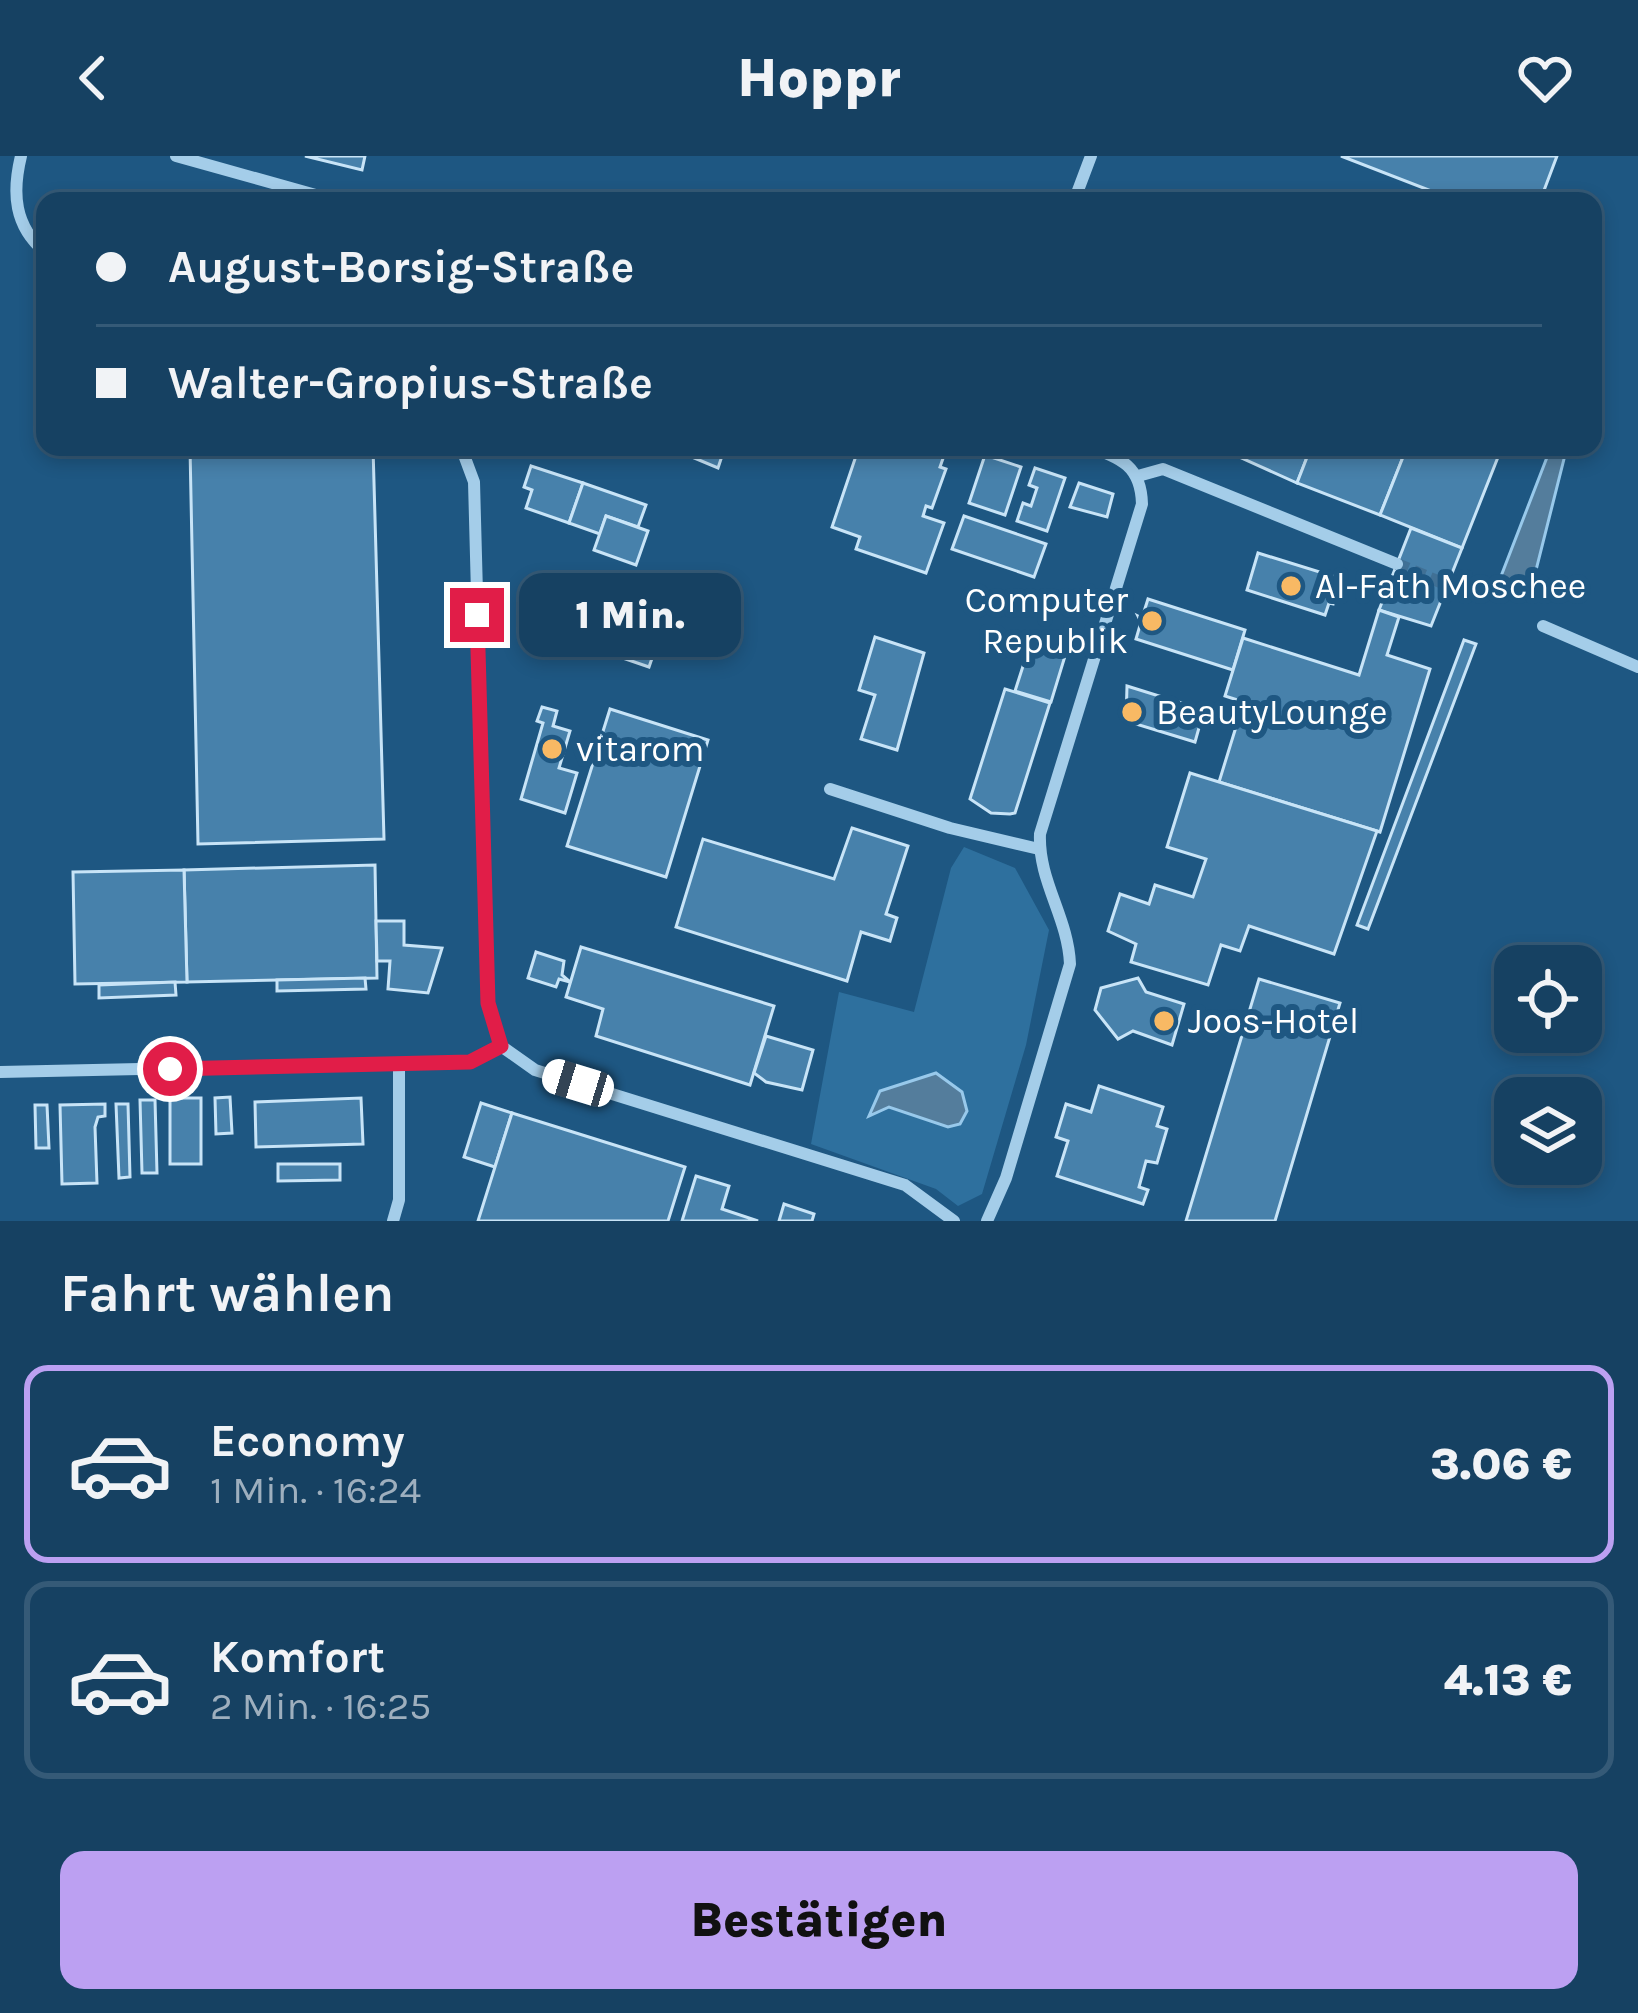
<!DOCTYPE html>
<html lang="de">
<head>
<meta charset="utf-8">
<style>
  :root { --surface:#164162; --page:#1f4868; --text:#f1f3f6; --muted:#9eafbe; --line:#355a77; --accent:#bca0f2 }
  body { margin:0; font-family:Karla,sans-serif; background:var(--page); color:var(--text); height:100vh; display:flex; flex-direction:column; font-size:45px; white-space:nowrap }
  * { box-sizing:border-box; margin:0 }
  p { font-size:39px; color:var(--muted) }
  .icon { flex:none; width:66px; height:66px; fill:none; stroke:currentColor; stroke-width:2; stroke-linecap:round; stroke-linejoin:round }
  .map { position:relative; height:1065px; overflow:hidden }
  .sheet { display:flex; flex-direction:column; background:var(--surface); flex:1 }
  .sheet>* { flex:none }
  .guide { position:absolute; left:36px; top:36px; width:1566px; height:264px; border-radius:24px; box-shadow:0 6px 18px #0003,0 0 0 3px var(--line); display:grid; align-content:center; height:264px; padding:0 60px; background:var(--surface) }
  .controls { position:absolute; left:1494px; top:789px; display:grid; gap:24px }
  .controls a { display:grid; place-items:center; width:108px; height:108px; border-radius:24px; background:var(--surface); box-shadow:0 6px 18px #0003,0 0 0 3px var(--line); font-size:60px }
  .end { position:absolute; width:54px; height:54px; margin:-27px; border:15px solid #e11d48; background:#fff; box-shadow:0 0 0 6px #fff }
  .from { border-radius:50% }
  .bubble { position:absolute; height:84px; border-radius:24px; background:var(--surface); box-shadow:0 6px 18px #0003,0 0 0 3px var(--line); font-size:39px; font-weight:800; line-height:84px; text-align:center }
  .car { position:absolute; width:36px; height:72px; margin:-36px -18px; border-radius:15px; box-shadow:0 0 9px 3px #0007; background:linear-gradient(#fff 24%,#345 0 40%,#fff 0 76%,#345 0 86%,#fff 0) }
  .guide b { display:flex; align-items:center; gap:42px; height:114px; font-size:45px }
  .guide b+b { border-top:3px solid var(--line) }
  .guide i { width:30px; height:30px; background:var(--text) }
  ul { padding:0; list-style:none }
  li { display:flex; align-items:center; gap:36px; height:198px; margin:0 24px 18px; padding:0 36px; border:6px solid var(--line); border-radius:24px }
  li div { flex:1 }
  li b { display:block; font-size:45px }
  li em { font-style:normal; font-weight:800 }
  li.selected { border-color:var(--accent) }
  li>.icon { width:108px; height:108px; stroke-width:1.5 }
  h2 { padding:0 60px; font-size:54px; line-height:144px }
  .button { display:flex; gap:24px; margin-top:auto; padding:24px 60px }
  .button a { flex:1; height:138px; border-radius:24px; background:var(--accent); color:#111; font-size:48px; font-weight:800; line-height:138px; text-align:center }
  header { display:flex; justify-content:space-between; align-items:center; height:156px; padding:0 60px; background:var(--surface); font-size:54px; font-weight:800 }
  .map>svg:first-child { display:block }
  .green { fill:#2e709e }
  .water { fill:#547d9c; stroke:#98c9eb; stroke-width:3 }
  .building { fill:#4781ab; stroke:#c8e4f7; stroke-width:3 }
  .lines { fill:none; stroke-linecap:round; stroke-linejoin:round }
  .minor-tunnel { stroke:#407095; stroke-width:12; stroke-dasharray:12 6; stroke-linecap:butt }
  .minor { stroke:#a4cde9; stroke-width:12 }
  .route { stroke:#e11d48; stroke-width:15 }
  .poi-dot { fill:#f8b964; stroke:#1e5782; stroke-width:4.5 }
  .labels { text-anchor:middle; dominant-baseline:central; stroke-width:12; stroke-linejoin:round; paint-order:stroke }
  .poi-label { font-size:36px; fill:#fff; stroke:#1e5782; text-anchor:start }
</style>
</head>
<body>
<header><svg class="icon" aria-label="back" viewBox="0 0 24 24"><path d="M15 5l-7 7 7 7"/></svg>Hoppr<svg class="icon" aria-label="heart" viewBox="0 0 24 24"><path d="M12 20l-8-8c-3-5 5-10 8-4 3-6 11-1 8 4z"/></svg></header>
<div class="map">
<svg width="1638" height="1065" viewBox="0 0 1638 1065">
  <rect width="100%" height="100%" fill="#1e5782"/>
  <polygon class="green" points="964,691 1015,712 1049,774 1026,889 982,1038 958,1050 936,1033 811,988 839,836 914,856 951,712"/>
  <g class="water">
    <polygon points="1551,291 1567,291 1529,442 1498,428"/>
    <polygon points="936,917 962,936 967,955 960,968 948,971 889,951 869,960 880,935"/>
  </g>
  <g class="building">
    <polygon points="305,0 365,0 362,14"/>
    <polygon points="1341,0 1557,0 1540,45 1457,45"/>
    <polygon points="373,291 384,683 198,688 190,292"/>
    <polygon points="668,291 725,291 718,312"/>
    <polygon points="859,291 947,291 940,311 946,313 932,352 926,350 923,360 944,367 926,417 856,393 860,381 832,371"/>
    <polygon points="1217,291 1311,291 1297,327"/>
    <polygon points="1311,291 1407,291 1380,359 1297,327"/>
    <polygon points="1407,291 1502,291 1462,392 1380,359"/>
    <polygon points="985,299 1021,311 1005,359 969,347"/>
    <polygon points="531,310 583,327 569,367 526,352 532,334 524,331"/>
    <polygon points="1035,312 1065,322 1047,375 1017,365 1023,347 1031,350 1037,332 1029,329"/>
    <polygon points="583,327 646,349 638,371 606,360 600,378 569,367"/>
    <polygon points="1079,327 1113,338 1107,361 1070,351"/>
    <polygon points="606,360 648,375 636,409 594,394"/>
    <polygon points="964,360 1046,388 1034,421 952,393"/>
    <polygon points="1411,372 1462,392 1431,470 1379,454"/>
    <polygon points="1258,397 1336,421 1333,448 1329,447 1325,459 1247,434"/>
    <polygon points="568,418 634,441 623,474 557,450"/>
    <polygon points="634,441 669,453 649,511 614,499"/>
    <polygon points="1148,443 1245,474 1233,514 1136,483 1141,466 1138,460 1142,462"/>
    <polygon points="1379,454 1399,461 1387,499 1430,513 1380,676 1219,626 1240,558 1246,560 1250,548 1225,540 1243,482 1359,519"/>
    <polygon points="1034,476 1069,487 1051,546 1015,535"/>
    <polygon points="875,481 924,497 897,594 861,583 875,539 859,534"/>
    <polygon points="1464,484 1476,488 1368,773 1357,769"/>
    <polygon points="1127,530 1204,554 1195,586 1126,565"/>
    <polygon points="1005,533 1050,547 1015,657 1010,658 991,657 970,643"/>
    <polygon points="542,551 557,555 553,570 570,575 559,612 577,617 565,657 521,643 543,567 537,565"/>
    <polygon points="610,553 708,584 666,721 567,690"/>
    <polygon points="1190,617 1377,675 1334,798 1249,770 1240,795 1221,789 1208,829 1131,806 1136,788 1108,775 1120,738 1149,748 1155,729 1193,741 1206,703 1167,691"/>
    <polygon points="852,672 908,690 886,758 897,762 890,785 861,776 847,825 676,771 703,683 834,723"/>
    <polygon points="375,709 377,822 187,826 184,714"/>
    <polygon points="184,714 187,826 75,828 73,716"/>
    <polygon points="376,765 404,765 404,789 442,792 428,837 388,833 390,805 377,805"/>
    <polygon points="581,791 774,850 750,929 596,880 603,853 566,841"/>
    <polygon points="536,796 564,805 562,819 570,826 559,823 556,831 528,822"/>
    <polygon points="365,822 366,833 277,835 277,824"/>
    <polygon points="1138,822 1146,836 1184,848 1172,889 1133,875 1118,883 1095,854 1101,832"/>
    <polygon points="1259,823 1340,847 1275,1065 1186,1065"/>
    <polygon points="175,826 176,839 99,842 99,829"/>
    <polygon points="766,880 813,894 802,934 766,926 754,917"/>
    <polygon points="1099,930 1163,951 1157,970 1167,973 1157,1007 1146,1005 1139,1031 1148,1034 1143,1048 1057,1020 1068,985 1056,981 1066,948 1091,956"/>
    <polygon points="230,941 232,977 216,978 215,942"/>
    <rect x="170" y="942" width="31" height="66"/>
    <polygon points="361,942 363,988 256,991 255,946"/>
    <polygon points="140,944 155,944 157,1017 142,1017"/>
    <polygon points="481,947 512,957 495,1011 464,1001"/>
    <polygon points="105,948 105,960 98,961 95,971 97,1027 62,1028 60,949"/>
    <polygon points="116,948 128,948 130,1021 119,1022"/>
    <polygon points="35,949 47,949 49,992 36,992"/>
    <polygon points="512,957 685,1011 668,1065 478,1065"/>
    <polygon points="278,1008 340,1008 340,1024 278,1025"/>
    <polygon points="696,1020 729,1030 722,1053 758,1065 682,1065"/>
    <polygon points="784,1048 814,1058 812,1065 779,1065"/>
  </g>
  <g class="lines">
    <polyline class="minor-tunnel" points="1397,408 1447,429"/>
    <g class="minor">
      <path d="M21 0C12 37 14 70 45 96"/>
      <polyline points="176,0 337,45"/>
      <polyline points="1074,45 1091,0"/>
      <polyline points="461,291 474,326 488,847 501,890 535,914 905,1029 954,1065"/>
      <polyline points="1138,320 1163,313 1397,408"/>
      <polyline points="1447,429 1472,439"/>
      <polyline points="1543,470 1638,511"/>
      <polyline points="830,633 950,672 1039,693"/>
      <polyline points="0,916 469,906 501,890"/>
      <polyline points="393,1065 399,1044 399,908"/>
      <path d="M987 1065 1006 1022 1070 808C1068 761 1038 725 1040 678L1142 348C1141 310 1121 302 1089 291"/>
    </g>
  </g>
  <g class="lines">
    <polyline class="route" points="170,913 470,906 501,890 488,847 477,459"/>
  </g>
  <g class="poi-dot">
    <circle cx="1291" cy="430" r="12"/>
    <circle cx="1152" cy="465" r="12"/>
    <circle cx="1132" cy="556" r="12"/>
    <circle cx="552" cy="593" r="12"/>
    <circle cx="1164" cy="865" r="12"/>
  </g>
  <g class="labels">
    <g class="poi-label">
      <text x="1315" y="430">Al-Fath Moschee</text>
      <text x="1128" y="444" text-anchor="end">Computer<tspan x="1128" dy="41">Republik</tspan></text>
      <text x="1156" y="556">BeautyLounge</text>
      <text x="576" y="593">vitarom</text>
      <text x="1188" y="865">Joos-Hotel</text>
    </g>
  </g>
</svg>
<div class="controls">
<a><svg class="icon" aria-label="locate" viewBox="0 0 24 24"><circle cx="12" cy="12" r="6"/><path d="M12 2v4M12 18v4M2 12h4M18 12h4"/></svg></a>
<a><svg class="icon" aria-label="layers" viewBox="0 0 24 24"><path d="M12 4l9 5-9 5-9-5zM3 14l9 5 9-5"/></svg></a>
</div>
<i class="end from" style="left:170px;top:913px"></i>
<i class="end" style="left:477px;top:459px"></i>
<div class="bubble" style="left:519px;top:417px;width:222px">1 Min.</div>
<i class="car" style="left:578px;top:927px;rotate:287deg"></i>
<div class="guide">
<b><i class="from"></i>August-Borsig-Straße</b>
<b><i></i>Walter-Gropius-Straße</b>
</div>
</div>
<section class="sheet">
<h2>Fahrt wählen</h2>
<ul>
<li class="selected"><svg class="icon" aria-label="car" viewBox="0 0 24 24"><path d="M5 17H2v-5l4-1 3-4h7l3 4 3 1v5h-3M9 17h6M6 11h13"/><circle cx="7" cy="17" r="2"/><circle cx="17" cy="17" r="2"/></svg><div><b>Economy</b><p>1 Min. · 16:24</p></div><em>3.06 €</em></li>
<li><svg class="icon" aria-label="car" viewBox="0 0 24 24"><path d="M5 17H2v-5l4-1 3-4h7l3 4 3 1v5h-3M9 17h6M6 11h13"/><circle cx="7" cy="17" r="2"/><circle cx="17" cy="17" r="2"/></svg><div><b>Komfort</b><p>2 Min. · 16:25</p></div><em>4.13 €</em></li>
</ul>
<div class="button"><a>Bestätigen</a></div>
</section>
</body>
</html>
